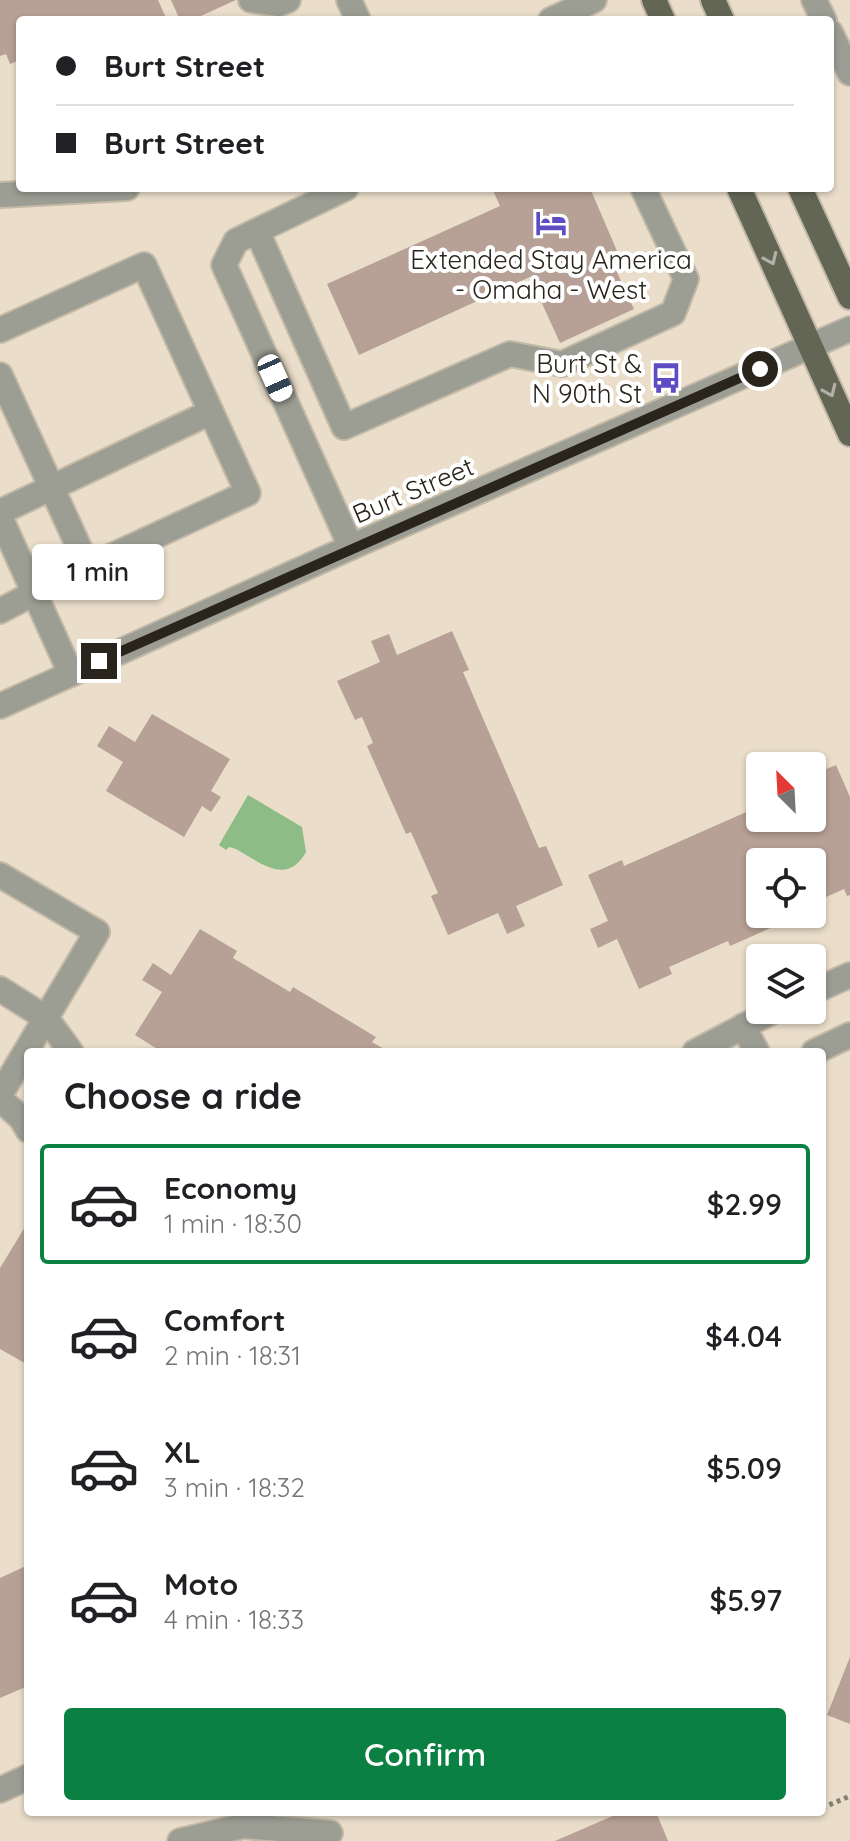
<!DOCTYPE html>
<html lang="en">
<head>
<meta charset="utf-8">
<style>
  :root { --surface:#fff; --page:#f6f6f6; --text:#202124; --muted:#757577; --line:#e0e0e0; --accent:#0b8043 }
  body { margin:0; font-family:Quicksand,sans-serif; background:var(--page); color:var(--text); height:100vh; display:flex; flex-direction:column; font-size:30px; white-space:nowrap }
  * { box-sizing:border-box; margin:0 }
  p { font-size:26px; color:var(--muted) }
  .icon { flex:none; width:44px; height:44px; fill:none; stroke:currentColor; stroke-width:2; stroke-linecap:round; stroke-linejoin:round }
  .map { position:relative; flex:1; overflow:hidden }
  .drawer { position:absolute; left:24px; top:1048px; width:802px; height:768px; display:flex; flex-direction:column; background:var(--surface); border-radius:8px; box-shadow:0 2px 6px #0004 }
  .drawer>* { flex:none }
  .guide { position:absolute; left:16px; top:16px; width:818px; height:176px; border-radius:8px; box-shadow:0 2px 6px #0004; display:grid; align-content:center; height:176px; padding:0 40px; background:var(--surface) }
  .needle { width:52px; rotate:336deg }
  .tools { position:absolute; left:746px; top:752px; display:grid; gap:16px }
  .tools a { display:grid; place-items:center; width:80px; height:80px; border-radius:8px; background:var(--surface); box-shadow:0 2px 6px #0004; font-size:40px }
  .end { position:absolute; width:36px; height:36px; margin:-18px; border:10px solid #29251d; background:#fff; box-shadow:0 0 0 4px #fff }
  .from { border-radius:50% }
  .bubble { position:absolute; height:56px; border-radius:8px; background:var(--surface); box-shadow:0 2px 6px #0004; font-size:26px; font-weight:600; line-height:56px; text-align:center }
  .car { position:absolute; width:24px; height:48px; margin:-24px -12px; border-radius:10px; box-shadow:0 0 6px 2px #0007; background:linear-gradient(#fff 24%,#345 0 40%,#fff 0 76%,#345 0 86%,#fff 0) }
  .guide b { display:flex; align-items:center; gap:28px; height:76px; font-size:30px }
  .guide b+b { border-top:2px solid var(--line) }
  .guide i { width:20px; height:20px; background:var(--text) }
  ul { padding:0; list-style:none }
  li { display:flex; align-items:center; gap:24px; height:120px; margin:0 16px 12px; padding:0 24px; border:4px solid transparent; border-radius:8px }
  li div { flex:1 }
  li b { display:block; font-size:30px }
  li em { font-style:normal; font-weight:600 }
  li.selected { border-color:var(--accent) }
  li>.icon { width:72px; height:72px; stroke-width:1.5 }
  h2 { padding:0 40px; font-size:36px; line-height:96px }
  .primary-button { display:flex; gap:16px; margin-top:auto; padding:16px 40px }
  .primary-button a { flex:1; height:92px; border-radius:8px; background:var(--accent); color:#fff; font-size:32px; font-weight:600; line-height:92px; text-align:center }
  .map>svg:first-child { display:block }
  .water { fill:#8ebc87 }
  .building { fill:#b7a196 }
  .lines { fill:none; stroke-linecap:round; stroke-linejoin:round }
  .minor-casing { stroke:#c3b9a7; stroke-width:28 }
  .major-casing { stroke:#c3b9a7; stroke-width:28 }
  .path { stroke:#888072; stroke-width:5; stroke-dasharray:4 4; stroke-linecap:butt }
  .minor { stroke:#9c9d93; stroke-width:24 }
  .major { stroke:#646655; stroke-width:24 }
  .oneway { stroke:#b2b2aa }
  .route { stroke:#29251d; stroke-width:10 }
  .labels { text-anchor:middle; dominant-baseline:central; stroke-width:8; stroke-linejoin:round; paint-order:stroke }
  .poi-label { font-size:26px; fill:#29251d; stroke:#fff }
  .street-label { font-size:26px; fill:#29251d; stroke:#fff }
</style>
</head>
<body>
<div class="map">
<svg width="850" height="1841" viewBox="0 0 850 1841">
  <rect width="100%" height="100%" fill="#eadeca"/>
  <path class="water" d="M248 795 302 827 306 852C287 886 261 863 236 849L229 847 226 850 219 845Z"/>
  <g class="building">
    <polygon points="0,0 158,0 167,20 20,20 20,60 10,64 6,54 0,56"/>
    <polygon points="171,0 236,0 192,20 180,20"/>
    <polygon points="492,188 590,188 617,251 609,255 634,309 560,343 530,277 359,355 327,284 500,206"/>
    <polygon points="452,631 469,670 463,672 539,848 546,846 563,885 516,906 525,926 507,934 498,913 448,935 431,896 438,893 411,832 406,834 367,746 373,743 362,717 355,720 337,681 380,662 371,641 389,634 397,655"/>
    <polygon points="152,714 230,759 211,791 221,797 211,812 202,806 184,837 106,791 123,762 97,746 109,726 135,742"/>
    <polygon points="836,765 850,797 850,895 847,896 844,889 817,901 819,907 812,910 812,862 760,862 760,914 802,914 730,946 728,941 669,967 672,974 639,989 617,939 598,948 590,929 608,921 588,875 622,860 624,866 760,806 760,818 812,818 812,775"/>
    <polygon points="200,929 237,951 233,958 290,992 293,987 376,1037 372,1042 389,1052 162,1052 135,1035 162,992 142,980 153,963 171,975"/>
    <polygon points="25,1227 28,1229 28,1365 0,1349 0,1268"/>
    <polygon points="28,1565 28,1686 0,1698 0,1578"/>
    <polygon points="850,1657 850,1724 827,1715"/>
    <polygon points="622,1812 656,1812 668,1841 555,1841"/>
  </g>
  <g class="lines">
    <defs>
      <g id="minor">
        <polyline points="251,0 278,4 288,0"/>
        <polyline points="349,0 358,20"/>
        <polyline points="814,0 824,20"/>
        <polyline points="551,20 594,0"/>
        <polyline points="830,32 850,73"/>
        <polyline points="346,188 236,241 224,265 351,547"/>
        <polyline points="0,195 127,188"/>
        <polyline points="257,231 344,427 510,354 562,364 673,313 686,279 643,188"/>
        <polyline points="0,330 144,265 211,412 0,512"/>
        <polyline points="0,375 88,567 248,493 211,412"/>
        <polyline points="0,517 71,674"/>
        <polyline points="0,611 34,593"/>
        <polyline points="0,706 351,547 850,329"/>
        <polyline points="0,875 97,932 0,1095"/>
        <polyline points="0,989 46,1018 71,1052"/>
        <polyline points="812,992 850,975"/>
        <polyline points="743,1026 757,1052"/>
        <polyline points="695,1052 775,1010"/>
        <polyline points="814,1052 850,1035"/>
        <polyline points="0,1099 21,1118 28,1130"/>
        <polyline points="0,1790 28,1777"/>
        <polyline points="180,1841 243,1826 330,1833"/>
      </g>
      <g id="major">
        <polyline points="654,0 663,20"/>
        <polyline points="713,0 722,20"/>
        <polyline points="739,188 850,434"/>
        <polyline points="800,188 850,297"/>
      </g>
    </defs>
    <use href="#minor" class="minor-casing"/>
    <use href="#major" class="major-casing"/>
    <g class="path">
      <polyline points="822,1808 850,1796"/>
      <polyline points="810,1813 813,1812"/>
    </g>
    <use href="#minor" class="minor"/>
    <use href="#major" class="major"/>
  </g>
  <defs><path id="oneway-chevron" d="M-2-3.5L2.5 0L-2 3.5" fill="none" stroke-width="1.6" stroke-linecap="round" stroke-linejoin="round" transform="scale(2)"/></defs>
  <g class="oneway">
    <use href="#oneway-chevron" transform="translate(771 259) rotate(66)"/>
    <use href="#oneway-chevron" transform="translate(830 391) rotate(66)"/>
  </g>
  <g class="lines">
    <polyline class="route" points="99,661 760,369"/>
  </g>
  <defs>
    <symbol id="hotel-bare" viewBox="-9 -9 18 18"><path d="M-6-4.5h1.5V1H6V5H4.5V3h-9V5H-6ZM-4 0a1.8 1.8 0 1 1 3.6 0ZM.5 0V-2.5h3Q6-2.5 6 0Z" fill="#5e4cc4" stroke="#fff" stroke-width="2.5" paint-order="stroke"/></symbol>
    <symbol id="bus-bare" viewBox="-9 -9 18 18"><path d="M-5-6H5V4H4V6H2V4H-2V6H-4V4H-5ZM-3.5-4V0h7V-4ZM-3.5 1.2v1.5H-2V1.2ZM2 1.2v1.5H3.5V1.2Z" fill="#5e4cc4" stroke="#fff" stroke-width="2.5" paint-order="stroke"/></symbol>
  </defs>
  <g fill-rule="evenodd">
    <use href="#hotel-bare" x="529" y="201" width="44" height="44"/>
    <use href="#bus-bare" x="644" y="356" width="44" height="44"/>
  </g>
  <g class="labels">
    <g class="poi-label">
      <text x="551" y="259">Extended Stay America<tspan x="551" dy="30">- Omaha - West</tspan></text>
      <text x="642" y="363" text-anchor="end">Burt St &amp;<tspan x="642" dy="30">N 90th St</tspan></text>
    </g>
    <g class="street-label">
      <text transform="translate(413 490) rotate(-23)">Burt Street</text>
    </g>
  </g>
</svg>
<div class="tools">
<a><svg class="needle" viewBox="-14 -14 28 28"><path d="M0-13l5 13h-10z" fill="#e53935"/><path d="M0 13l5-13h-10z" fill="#757577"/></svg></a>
<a><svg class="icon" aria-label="locate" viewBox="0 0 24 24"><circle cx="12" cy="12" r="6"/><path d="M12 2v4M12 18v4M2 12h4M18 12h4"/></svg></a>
<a><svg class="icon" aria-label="layers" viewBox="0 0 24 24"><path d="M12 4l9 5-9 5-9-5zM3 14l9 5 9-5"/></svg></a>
</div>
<i class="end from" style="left:760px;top:369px"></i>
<i class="end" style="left:99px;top:661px"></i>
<div class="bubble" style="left:32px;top:544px;width:132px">1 min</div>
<i class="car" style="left:275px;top:378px;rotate:156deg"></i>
<div class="guide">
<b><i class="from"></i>Burt Street</b>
<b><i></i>Burt Street</b>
</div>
<section class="drawer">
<h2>Choose a ride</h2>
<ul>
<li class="selected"><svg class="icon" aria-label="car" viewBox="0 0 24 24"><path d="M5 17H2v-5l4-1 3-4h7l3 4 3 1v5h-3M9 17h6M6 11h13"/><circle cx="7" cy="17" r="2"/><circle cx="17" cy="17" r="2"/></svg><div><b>Economy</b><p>1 min · 18:30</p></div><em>$2.99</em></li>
<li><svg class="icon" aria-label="car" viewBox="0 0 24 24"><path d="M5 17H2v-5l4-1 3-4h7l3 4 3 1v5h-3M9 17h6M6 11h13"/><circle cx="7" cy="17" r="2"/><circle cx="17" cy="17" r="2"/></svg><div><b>Comfort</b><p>2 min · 18:31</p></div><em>$4.04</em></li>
<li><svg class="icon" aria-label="car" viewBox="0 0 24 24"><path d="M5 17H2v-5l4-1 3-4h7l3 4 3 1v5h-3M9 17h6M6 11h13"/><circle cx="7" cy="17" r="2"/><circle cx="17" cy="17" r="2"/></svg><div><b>XL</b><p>3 min · 18:32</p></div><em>$5.09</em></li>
<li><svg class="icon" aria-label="car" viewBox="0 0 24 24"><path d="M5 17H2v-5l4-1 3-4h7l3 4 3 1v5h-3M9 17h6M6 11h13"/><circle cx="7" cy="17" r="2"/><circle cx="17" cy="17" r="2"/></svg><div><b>Moto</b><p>4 min · 18:33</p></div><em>$5.97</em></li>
</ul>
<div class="primary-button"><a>Confirm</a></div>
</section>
</div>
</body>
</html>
